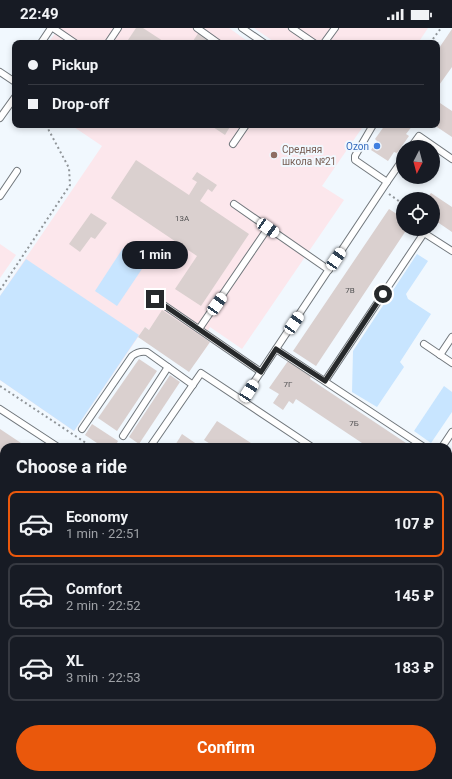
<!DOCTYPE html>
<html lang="en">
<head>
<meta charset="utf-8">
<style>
  :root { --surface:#171b24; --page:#242831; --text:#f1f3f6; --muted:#9ea1a6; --line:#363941; --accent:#ea580c }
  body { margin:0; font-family:Roboto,sans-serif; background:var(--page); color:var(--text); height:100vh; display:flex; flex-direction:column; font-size:15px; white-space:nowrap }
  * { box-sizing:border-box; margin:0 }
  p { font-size:13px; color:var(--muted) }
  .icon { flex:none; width:22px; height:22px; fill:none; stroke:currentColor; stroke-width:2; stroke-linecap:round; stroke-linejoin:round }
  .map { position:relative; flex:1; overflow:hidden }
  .drawer { position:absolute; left:0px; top:415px; width:452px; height:336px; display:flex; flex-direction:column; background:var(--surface); border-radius:12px 12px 0 0; box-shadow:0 2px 6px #0003 }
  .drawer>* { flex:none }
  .hud { position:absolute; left:12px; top:12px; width:428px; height:88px; border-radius:8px; box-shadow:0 2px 6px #0003; display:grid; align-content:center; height:88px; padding:0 16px; background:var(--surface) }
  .needle { width:26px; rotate:186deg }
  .buttons { position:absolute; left:396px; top:112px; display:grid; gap:8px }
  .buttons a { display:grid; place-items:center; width:44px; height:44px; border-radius:50%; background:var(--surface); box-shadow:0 2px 6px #0003; font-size:20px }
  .end { position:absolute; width:18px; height:18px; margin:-9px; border:5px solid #26292b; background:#fff; box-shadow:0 0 0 2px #fff }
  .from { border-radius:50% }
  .bubble { position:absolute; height:28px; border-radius:14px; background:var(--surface); box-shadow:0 2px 6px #0003; font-size:13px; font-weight:700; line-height:28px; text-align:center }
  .car { position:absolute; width:12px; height:24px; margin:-12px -6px; border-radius:5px; box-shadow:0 0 3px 1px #0007; background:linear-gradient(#fff 24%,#345 0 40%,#fff 0 76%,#345 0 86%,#fff 0) }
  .hud b { display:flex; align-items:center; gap:14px; height:38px; font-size:15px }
  .hud b+b { border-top:1px solid var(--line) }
  .hud i { width:10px; height:10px; background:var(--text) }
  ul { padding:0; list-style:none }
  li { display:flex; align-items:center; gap:12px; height:66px; margin:0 8px 6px; padding:0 8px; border:2px solid var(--line); border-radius:8px }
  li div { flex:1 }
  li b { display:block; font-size:15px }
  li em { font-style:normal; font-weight:700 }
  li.on { border-color:var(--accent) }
  li>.icon { width:36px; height:36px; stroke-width:1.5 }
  h2 { padding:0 16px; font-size:18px; line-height:48px }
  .action { display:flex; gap:8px; margin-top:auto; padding:8px 16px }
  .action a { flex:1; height:46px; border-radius:24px; background:var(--accent); color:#fff; font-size:16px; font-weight:700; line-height:46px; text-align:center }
  .status { display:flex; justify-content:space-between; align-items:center; height:28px; padding:0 20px; background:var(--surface); direction:ltr }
  .status svg { height:11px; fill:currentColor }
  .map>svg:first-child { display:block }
  .education { fill:#fce7ec }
  .green { fill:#c8e5ff }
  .building { fill:#dad0cf }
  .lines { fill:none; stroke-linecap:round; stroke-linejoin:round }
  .service-casing { stroke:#71777c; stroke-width:8 }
  .secondary-casing { stroke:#71777c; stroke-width:19 }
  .path { stroke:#909599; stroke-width:2; stroke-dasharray:2 3; stroke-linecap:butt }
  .service { stroke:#fff; stroke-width:6 }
  .secondary { stroke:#fff; stroke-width:17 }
  .route { stroke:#26292b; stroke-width:5 }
  .shop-dot { fill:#3f7fe0; stroke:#f1f8fe; stroke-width:1.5 }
  .education-dot { fill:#8d6e63; stroke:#f1f8fe; stroke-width:1.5 }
  .labels { text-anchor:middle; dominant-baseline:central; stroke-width:4; stroke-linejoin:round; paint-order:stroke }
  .number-label { font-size:8px; fill:#535354 }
  .shop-label { font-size:10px; fill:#366cbe; stroke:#f1f8fe; text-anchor:end }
  .education-label { font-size:10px; fill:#785e54; stroke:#f1f8fe; text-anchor:start }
</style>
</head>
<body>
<div class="status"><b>22:49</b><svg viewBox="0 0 49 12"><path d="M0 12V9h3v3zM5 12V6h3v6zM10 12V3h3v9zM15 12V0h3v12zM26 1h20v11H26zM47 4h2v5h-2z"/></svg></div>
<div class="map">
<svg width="452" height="751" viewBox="0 0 452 751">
  <rect width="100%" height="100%" fill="#f1f8fe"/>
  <g class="education">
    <polygon points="59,0 229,0 250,15 48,15"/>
    <polygon points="254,0 428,0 418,15 276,15"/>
    <polygon points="71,97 364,97 322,158 344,172 242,321 210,299 204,310 210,314 196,334 145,299 74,403 0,352 0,268 102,118"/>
    <polygon points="0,216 16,227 0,250"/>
    <polygon points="0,687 4,689 4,747 103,747 109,751 0,751"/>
  </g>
  <g class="green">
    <polygon points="123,220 146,235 117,278 95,263"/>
    <polygon points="417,226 428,233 406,266 408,271 431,286 400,334 404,339 377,379 352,364 353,323"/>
    <polygon points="26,231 139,307 74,403 0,352 0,268"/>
    <polygon points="444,358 452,364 452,384 431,415 414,403"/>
    <polygon points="452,614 452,639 448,645 448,620"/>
    <polygon points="363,747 379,747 377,751 361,751"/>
  </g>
  <g class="building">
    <polygon points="136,0 143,0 166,15 126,15"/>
    <polygon points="452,1 452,39 437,60 437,23"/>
    <polygon points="199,4 216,15 196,15 193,13"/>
    <polygon points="437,73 452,83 452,109 434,97 437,97"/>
    <polygon points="210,97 231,97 225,107"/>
    <polygon points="385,97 413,97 406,106 409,108 397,125 394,124 388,133 371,122 377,113 375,111"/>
    <polygon points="136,132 189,167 197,154 192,151 197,144 217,157 212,164 208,161 200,173 249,206 201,278 175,261 197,228 111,170"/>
    <polygon points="431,165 452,179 452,204 433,191 433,171 426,171"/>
    <polygon points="389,181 403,190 403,201 407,201 316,338 293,323"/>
    <polygon points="91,185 107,195 95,211 91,209 80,224 69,216"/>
    <polygon points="162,282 210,314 189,344 138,309 145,299 149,302"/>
    <polygon points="139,331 157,343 117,403 98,390"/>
    <polygon points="288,333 311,348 310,351 412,419 368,419 296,371 293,376 289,373 283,382 273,375 279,366 269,360"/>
    <polygon points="170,347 180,354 139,416 129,409"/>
    <polygon points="217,393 257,419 215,419 204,412"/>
    <polygon points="92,396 118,413 115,419 103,419 85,407"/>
    <polygon points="0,401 27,419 4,419 4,532 0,529"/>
    <polygon points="182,406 201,419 174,419"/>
    <polygon points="452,439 452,486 448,484 448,445"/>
    <polygon points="0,696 4,699 4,742 0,739"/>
    <polygon points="12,747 77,747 81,749 80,751 18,751"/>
    <polygon points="256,747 274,747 272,751 262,751"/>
  </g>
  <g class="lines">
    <defs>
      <g id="service">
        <polyline points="53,0 75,15"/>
        <polyline points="197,0 218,15"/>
        <polyline points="242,0 264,15"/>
        <polyline points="292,0 314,15"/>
        <polyline points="41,15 51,0"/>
        <polyline points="108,15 118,0"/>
        <polyline points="324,15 335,0"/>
        <polyline points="0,44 15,54"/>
        <polyline points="0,90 15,69"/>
        <polyline points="233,116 246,97"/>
        <polyline points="411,119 419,108 452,131"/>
        <polyline points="387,154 403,131"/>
        <polyline points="0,168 17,143"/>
        <polyline points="234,176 329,242"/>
        <polyline points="155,271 261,344"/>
        <polyline points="199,301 268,200"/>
        <polyline points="424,316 452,335"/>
        <polyline points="276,321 424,419"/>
        <polyline points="440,327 452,309"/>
        <polyline points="325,353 424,205 452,223"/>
        <polyline points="242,372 387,154 355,132 355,128 373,97"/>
        <polyline points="0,381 58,419"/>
        <path d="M82 401 132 328C137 324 141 323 147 324L193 357"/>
        <polyline points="123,408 168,339"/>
        <polyline points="150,419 201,345 312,419"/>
        <polyline points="442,419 452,404"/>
        <polyline points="448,509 452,511"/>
        <polyline points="0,540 4,543"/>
        <polyline points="0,586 4,584"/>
        <polyline points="0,610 4,613"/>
        <polyline points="207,747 213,751"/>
      </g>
      <g id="secondary">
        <polyline points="448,605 452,599"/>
        <polyline points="0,650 4,652"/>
        <polyline points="448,660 452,654"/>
        <polyline points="154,747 160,751"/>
        <polyline points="350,751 353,747"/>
        <polyline points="387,751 390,747"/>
      </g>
    </defs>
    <use href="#service" class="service-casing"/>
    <use href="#secondary" class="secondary-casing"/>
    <g class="path">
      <polyline points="430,15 441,0"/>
      <polyline points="389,166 403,176"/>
      <polyline points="0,262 70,157 69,140 46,97"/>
      <polyline points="0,358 92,419"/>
      <polyline points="0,684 4,686"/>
      <polyline points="448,740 452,734"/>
      <polyline points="109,747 115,751"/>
      <polyline points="296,751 299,747"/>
      <polyline points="441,751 444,747"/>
    </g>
    <use href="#service" class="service"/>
    <use href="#secondary" class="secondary"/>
  </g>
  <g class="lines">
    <polyline class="route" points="155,271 261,344 276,321 325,353 383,266"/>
  </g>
  <circle class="shop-dot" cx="377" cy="118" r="4"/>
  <circle class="education-dot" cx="274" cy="127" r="4"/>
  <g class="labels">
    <g class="number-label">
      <text x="182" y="190">13А</text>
      <text x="350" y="262">7В</text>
      <text x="288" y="356">7Г</text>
      <text x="354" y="395">7Б</text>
    </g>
    <g class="shop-label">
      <text x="369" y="118">Ozon</text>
    </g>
    <g class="education-label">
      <text x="282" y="121">Средняя<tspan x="282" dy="12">школа №21</tspan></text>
    </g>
  </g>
</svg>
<div class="buttons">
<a><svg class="needle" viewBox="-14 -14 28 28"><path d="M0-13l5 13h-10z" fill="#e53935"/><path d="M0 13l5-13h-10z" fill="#9ea1a6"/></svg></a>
<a><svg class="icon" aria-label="locate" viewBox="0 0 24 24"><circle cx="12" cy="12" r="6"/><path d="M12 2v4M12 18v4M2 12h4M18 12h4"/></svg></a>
</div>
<i class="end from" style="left:383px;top:266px"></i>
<i class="end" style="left:155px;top:271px"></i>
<div class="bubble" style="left:122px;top:213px;width:66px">1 min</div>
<i class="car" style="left:268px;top:200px;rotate:125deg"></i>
<i class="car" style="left:336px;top:231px;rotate:34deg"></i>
<i class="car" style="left:217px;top:276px;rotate:35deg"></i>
<i class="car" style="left:294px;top:295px;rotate:34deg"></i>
<i class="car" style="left:249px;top:363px;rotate:33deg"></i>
<div class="hud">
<b><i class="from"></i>Pickup</b>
<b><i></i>Drop-off</b>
</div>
<section class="drawer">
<h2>Choose a ride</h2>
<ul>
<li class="on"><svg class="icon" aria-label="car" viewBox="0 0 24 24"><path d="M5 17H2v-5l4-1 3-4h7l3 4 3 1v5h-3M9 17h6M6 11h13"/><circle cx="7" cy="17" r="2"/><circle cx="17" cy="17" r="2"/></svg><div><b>Economy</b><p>1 min · 22:51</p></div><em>107 ₽</em></li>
<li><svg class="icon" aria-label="car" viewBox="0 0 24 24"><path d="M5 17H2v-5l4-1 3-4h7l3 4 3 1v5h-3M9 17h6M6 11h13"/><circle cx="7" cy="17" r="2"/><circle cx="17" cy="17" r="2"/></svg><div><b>Comfort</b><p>2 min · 22:52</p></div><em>145 ₽</em></li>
<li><svg class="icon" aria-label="car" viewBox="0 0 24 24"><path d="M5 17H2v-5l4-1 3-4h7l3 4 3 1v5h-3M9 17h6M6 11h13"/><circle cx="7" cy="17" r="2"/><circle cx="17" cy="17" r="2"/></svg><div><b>XL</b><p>3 min · 22:53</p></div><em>183 ₽</em></li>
</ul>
<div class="action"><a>Confirm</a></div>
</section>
</div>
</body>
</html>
